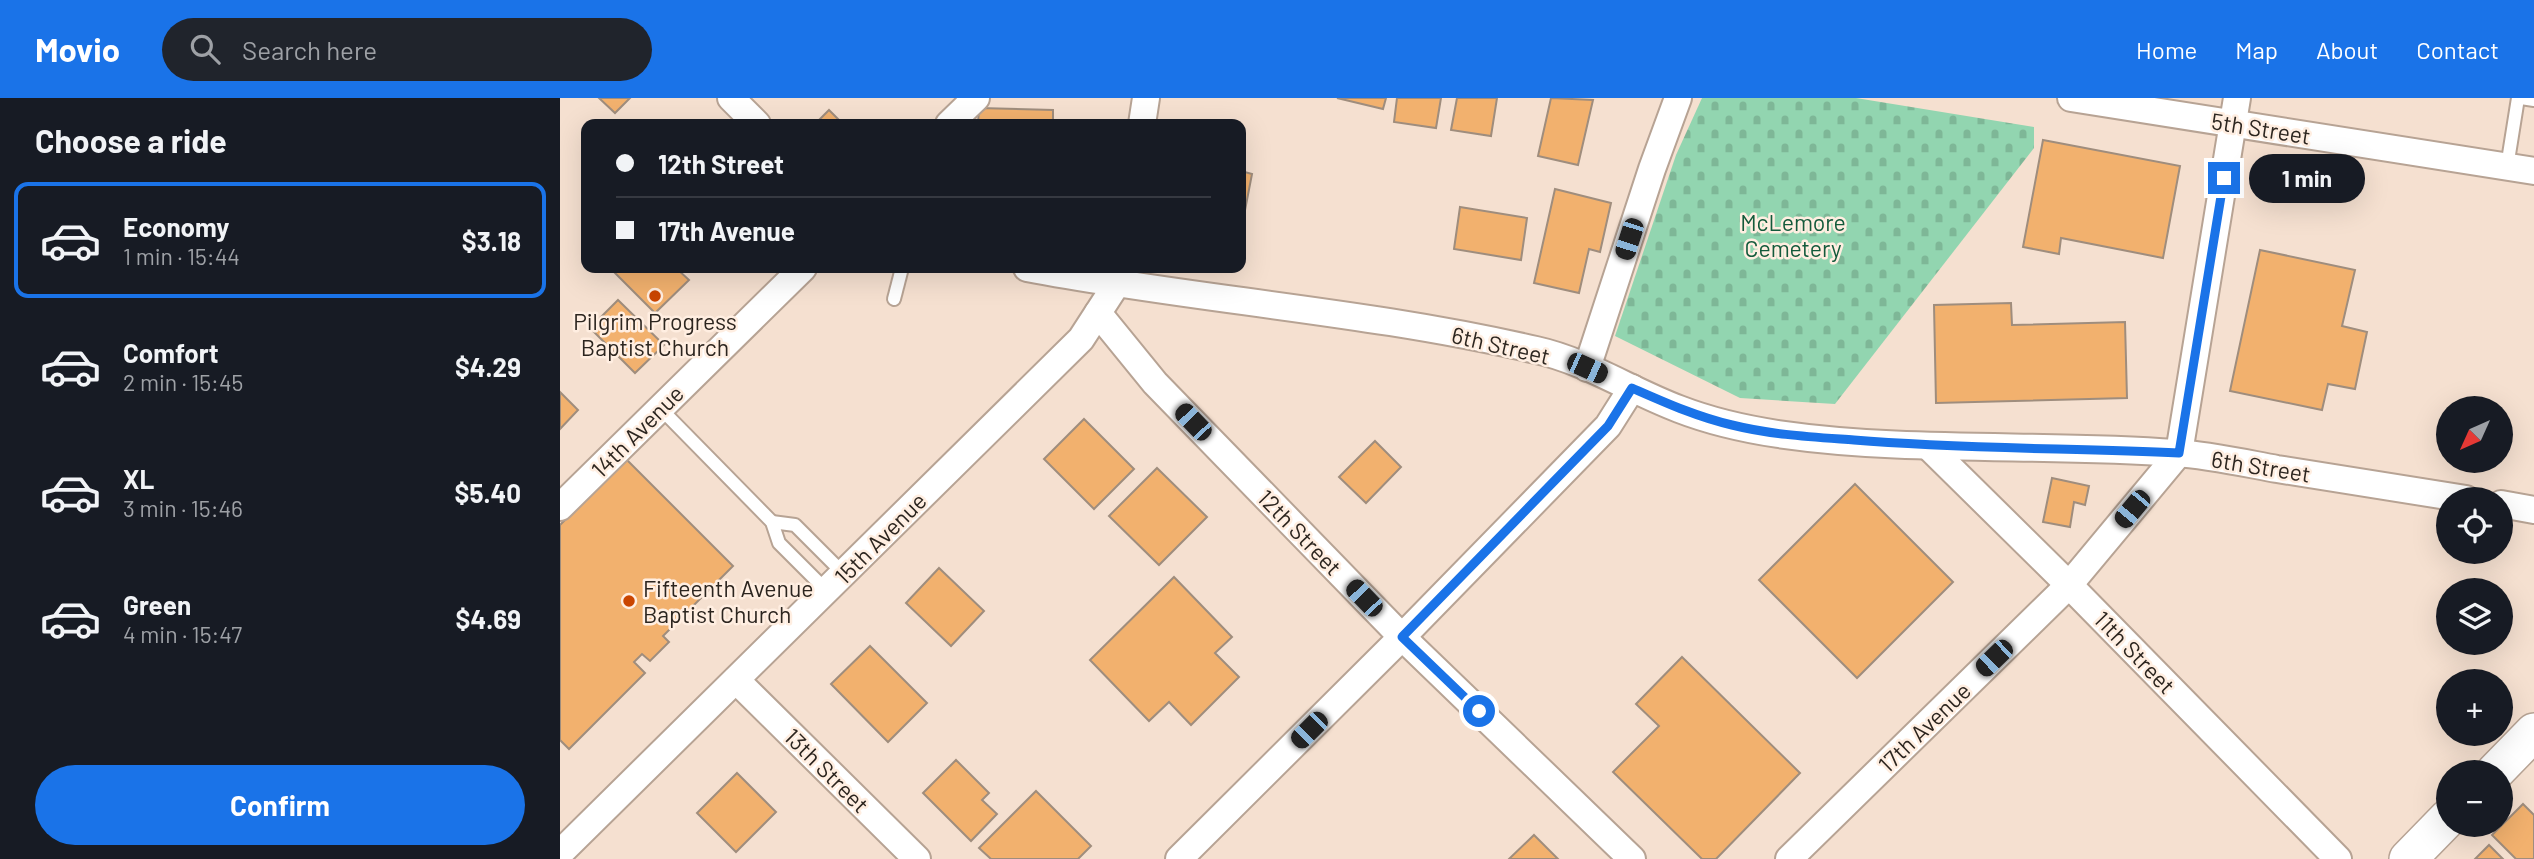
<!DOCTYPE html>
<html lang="en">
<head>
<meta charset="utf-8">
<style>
  :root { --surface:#171b24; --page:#20242c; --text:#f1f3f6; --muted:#9ea1a6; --line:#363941; --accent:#1a73e8 }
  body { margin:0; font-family:Barlow,sans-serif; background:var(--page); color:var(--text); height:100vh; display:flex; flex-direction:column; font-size:26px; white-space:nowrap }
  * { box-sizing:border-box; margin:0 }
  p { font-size:23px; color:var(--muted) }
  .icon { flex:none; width:38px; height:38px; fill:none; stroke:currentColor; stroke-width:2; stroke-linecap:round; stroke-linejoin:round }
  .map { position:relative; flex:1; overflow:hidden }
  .drawer { display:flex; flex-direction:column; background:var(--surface); width:560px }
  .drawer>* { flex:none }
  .guide { position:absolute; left:21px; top:21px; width:665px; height:154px; border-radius:14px; box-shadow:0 7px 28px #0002; display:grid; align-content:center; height:154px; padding:0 35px; background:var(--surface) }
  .needle { width:46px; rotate:225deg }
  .controls { position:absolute; left:1876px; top:298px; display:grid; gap:14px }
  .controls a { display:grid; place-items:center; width:77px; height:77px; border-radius:50%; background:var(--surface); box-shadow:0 7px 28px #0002; font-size:35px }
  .end { position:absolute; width:32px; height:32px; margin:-16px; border:9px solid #1a73e8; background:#fff; box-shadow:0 0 0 4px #fff }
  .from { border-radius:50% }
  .bubble { position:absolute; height:49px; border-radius:24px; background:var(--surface); box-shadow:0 7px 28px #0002; font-size:23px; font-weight:700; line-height:49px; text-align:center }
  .car { position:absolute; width:21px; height:42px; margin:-21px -10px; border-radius:9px; box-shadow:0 0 5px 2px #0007; background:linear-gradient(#222 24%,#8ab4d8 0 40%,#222 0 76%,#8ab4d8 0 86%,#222 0) }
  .guide b { display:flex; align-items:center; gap:24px; height:66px; font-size:26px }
  .guide b+b { border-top:2px solid var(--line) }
  .guide i { width:18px; height:18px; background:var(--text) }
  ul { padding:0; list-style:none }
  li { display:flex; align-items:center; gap:21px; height:116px; margin:0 14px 10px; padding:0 21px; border:4px solid transparent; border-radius:14px }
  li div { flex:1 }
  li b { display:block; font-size:26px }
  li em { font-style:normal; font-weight:700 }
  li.current { border-color:var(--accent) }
  li>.icon { width:63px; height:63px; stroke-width:1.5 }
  h2 { padding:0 35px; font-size:32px; line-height:84px }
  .action { display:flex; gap:14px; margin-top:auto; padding:14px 35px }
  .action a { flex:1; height:80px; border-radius:42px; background:var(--accent); color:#fff; font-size:28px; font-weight:700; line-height:80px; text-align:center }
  header { display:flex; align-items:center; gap:42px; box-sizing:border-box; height:98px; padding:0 35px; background:var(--accent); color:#fff }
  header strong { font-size:33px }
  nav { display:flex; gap:38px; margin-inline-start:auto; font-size:24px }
  .search { width:490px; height:63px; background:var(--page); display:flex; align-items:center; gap:18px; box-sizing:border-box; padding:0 24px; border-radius:38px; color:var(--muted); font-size:26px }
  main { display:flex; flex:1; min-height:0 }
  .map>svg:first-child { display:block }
  .cemetery { fill:url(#cemetery-stones) }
  .building { fill:#f2b16e; stroke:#9f8d7d; stroke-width:2 }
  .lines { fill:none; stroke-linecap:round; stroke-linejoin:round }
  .lane-casing { stroke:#b7a394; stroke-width:16 }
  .street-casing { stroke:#b7a394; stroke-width:30 }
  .secondary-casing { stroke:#b7a394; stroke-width:40 }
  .lane { stroke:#fff; stroke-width:12 }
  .street { stroke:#fff; stroke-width:26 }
  .secondary { stroke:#fff; stroke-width:37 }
  .route { stroke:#1a73e8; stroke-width:9 }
  .poi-dot { fill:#ca4500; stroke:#ffeee1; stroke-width:2.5 }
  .labels { text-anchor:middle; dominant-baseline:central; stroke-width:5; stroke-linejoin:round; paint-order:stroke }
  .street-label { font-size:23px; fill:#2c251f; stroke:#ffeee1 }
  .park-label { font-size:23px; fill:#135a3b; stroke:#ffeee1 }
  .poi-label { font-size:23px; fill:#2c251f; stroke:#ffeee1 }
</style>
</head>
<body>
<header>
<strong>Movio</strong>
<div class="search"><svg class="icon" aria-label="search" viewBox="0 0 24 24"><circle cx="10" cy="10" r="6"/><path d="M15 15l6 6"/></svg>Search here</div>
<nav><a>Home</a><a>Map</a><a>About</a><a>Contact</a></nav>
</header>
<main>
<section class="drawer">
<h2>Choose a ride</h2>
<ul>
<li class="current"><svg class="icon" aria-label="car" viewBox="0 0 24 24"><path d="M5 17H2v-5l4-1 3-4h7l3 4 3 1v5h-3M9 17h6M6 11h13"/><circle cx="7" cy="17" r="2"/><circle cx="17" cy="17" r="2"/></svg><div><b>Economy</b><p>1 min · 15:44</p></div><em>$3.18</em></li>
<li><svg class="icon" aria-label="car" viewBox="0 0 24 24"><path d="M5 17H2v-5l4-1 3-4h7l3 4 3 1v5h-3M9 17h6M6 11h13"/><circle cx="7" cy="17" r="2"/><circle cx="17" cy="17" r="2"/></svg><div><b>Comfort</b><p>2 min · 15:45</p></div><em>$4.29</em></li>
<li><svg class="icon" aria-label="car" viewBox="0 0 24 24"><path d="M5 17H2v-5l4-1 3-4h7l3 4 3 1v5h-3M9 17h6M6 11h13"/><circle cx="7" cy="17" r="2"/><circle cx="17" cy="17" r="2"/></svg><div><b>XL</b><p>3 min · 15:46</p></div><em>$5.40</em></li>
<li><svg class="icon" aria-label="car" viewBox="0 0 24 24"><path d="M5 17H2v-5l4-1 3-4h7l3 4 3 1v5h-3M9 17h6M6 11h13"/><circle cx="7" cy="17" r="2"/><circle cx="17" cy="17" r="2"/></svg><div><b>Green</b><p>4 min · 15:47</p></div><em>$4.69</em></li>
</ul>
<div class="action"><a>Confirm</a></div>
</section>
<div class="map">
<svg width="1974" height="761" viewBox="0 0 1974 761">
  <defs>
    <pattern id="cemetery-stones" width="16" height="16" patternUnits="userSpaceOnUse" patternTransform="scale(1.75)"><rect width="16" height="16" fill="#92d5b0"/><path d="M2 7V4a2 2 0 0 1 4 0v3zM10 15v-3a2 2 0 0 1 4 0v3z" fill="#7eb797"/></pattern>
  </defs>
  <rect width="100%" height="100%" fill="#f5e0d0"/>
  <polygon class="cemetery" points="1142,0 1296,0 1474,29 1474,50 1275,306 1180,300 1055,238 1116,57"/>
  <g class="building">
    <polygon points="39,0 70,0 55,15"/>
    <polygon points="777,0 826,0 823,11"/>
    <polygon points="837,0 881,0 876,30 834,24"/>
    <polygon points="897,0 937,0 931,38 891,32"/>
    <polygon points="991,0 1033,2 1018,67 978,58"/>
    <polygon points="419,10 493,12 493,26 418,26"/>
    <polygon points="269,12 283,26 255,26"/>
    <polygon points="1483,42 1620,68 1603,160 1501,140 1499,156 1463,149"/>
    <polygon points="681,73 692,76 681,133"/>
    <polygon points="995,91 1051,105 1040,154 1029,151 1019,195 974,185"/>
    <polygon points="900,109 967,120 961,162 894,151"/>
    <polygon points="1700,152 1795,172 1782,228 1807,234 1795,291 1768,286 1762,312 1670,293"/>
    <polygon points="50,170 116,170 129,182 95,215"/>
    <polygon points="58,202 104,247 75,275 30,230"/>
    <polygon points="1451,205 1452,227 1565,224 1567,300 1376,305 1374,207"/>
    <polygon points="0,294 18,312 0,331"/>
    <polygon points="524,321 574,371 534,411 484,361"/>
    <polygon points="815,343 841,369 806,405 779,379"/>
    <polygon points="66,361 173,468 103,538 109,544 90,563 82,556 74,564 85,575 9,651 0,642 0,427"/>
    <polygon points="597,370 647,419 599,467 549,418"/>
    <polygon points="1492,380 1529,388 1525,407 1514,404 1510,429 1483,424"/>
    <polygon points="1295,386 1393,484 1297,580 1199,482"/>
    <polygon points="379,470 424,513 391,548 346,505"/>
    <polygon points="614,479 672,539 655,555 679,579 631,627 609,604 589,623 530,562"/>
    <polygon points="310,548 367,605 328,644 271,586"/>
    <polygon points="1122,559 1240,675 1156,761 1142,761 1053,674 1099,628 1076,606"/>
    <polygon points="396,662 429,695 422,702 437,716 411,743 363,695"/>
    <polygon points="177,675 216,714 176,754 137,715"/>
    <polygon points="476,693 531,748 518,761 431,761 419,750"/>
    <polygon points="1963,706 1974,717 1974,761 1956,761 1932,737"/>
    <polygon points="974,737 998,761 949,761"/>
    <polygon points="1929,747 1943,761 1915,761"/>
  </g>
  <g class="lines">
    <defs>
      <g id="lane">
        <polyline points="1961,0 1974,2"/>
        <polyline points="1947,69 1958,0"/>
        <polyline points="334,201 342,170"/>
        <polyline points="100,310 212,424 219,445 267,493"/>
        <polyline points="212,424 235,427 284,476"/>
      </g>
      <g id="street">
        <polyline points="171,0 197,26"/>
        <polyline points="1511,0 1974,73"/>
        <polyline points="389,26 416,0"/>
        <polyline points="582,26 586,0"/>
        <path d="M467 170C636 202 808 213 976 252 1026 263 1071 293 1119 311 1150 323 1185 331 1218 336 1350 355 1483 345 1615 355 1649 357 1684 365 1717 371 1780 381 1843 391 1906 401"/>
        <polyline points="538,215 595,285 842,539 1072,761"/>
        <polyline points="1027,270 1092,71 1118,0"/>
        <polyline points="1369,349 1509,487 1778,761"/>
        <polyline points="1941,406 1974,412"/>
        <polyline points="0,409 243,170"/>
        <polyline points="176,582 357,761"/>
        <polyline points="0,755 521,241 556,187 559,171"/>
        <polyline points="619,761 842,539 1048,328 1072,290"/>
        <polyline points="1229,761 1509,487 1619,355 1677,0"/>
      </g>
      <g id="secondary">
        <polyline points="1935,674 1974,634"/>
        <polyline points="1848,761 1888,720"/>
      </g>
    </defs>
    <use href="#lane" class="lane-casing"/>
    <use href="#street" class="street-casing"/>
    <use href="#secondary" class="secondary-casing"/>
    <use href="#lane" class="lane"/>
    <use href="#street" class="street"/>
    <use href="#secondary" class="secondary"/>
  </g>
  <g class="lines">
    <path class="route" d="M919 613 842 539 1048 328 1072 290C1104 304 1137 319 1172 327 1212 337 1253 339 1294 342 1402 351 1511 350 1619 355L1664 80"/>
  </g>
  <g class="poi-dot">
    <circle cx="95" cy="198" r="7"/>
    <circle cx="69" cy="503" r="7"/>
  </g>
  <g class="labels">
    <g class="street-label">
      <text transform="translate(1701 30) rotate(9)">5th Street</text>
      <text transform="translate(941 247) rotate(13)">6th Street</text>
      <text transform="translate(77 333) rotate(-45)">14th Avenue</text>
      <text transform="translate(1701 368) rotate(9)">6th Street</text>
      <text transform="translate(740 434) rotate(46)">12th Street</text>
      <text transform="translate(320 440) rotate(-45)">15th Avenue</text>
      <text transform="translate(1575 554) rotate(46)">11th Street</text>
      <text transform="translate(1364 629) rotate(-44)">17th Avenue</text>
      <text transform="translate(267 672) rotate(45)">13th Street</text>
    </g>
    <g class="park-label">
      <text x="1233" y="124">McLemore<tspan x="1233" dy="26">Cemetery</tspan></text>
    </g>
    <g class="poi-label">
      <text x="95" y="223">Pilgrim Progress<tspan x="95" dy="26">Baptist Church</tspan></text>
      <text x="83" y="490" text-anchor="start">Fifteenth Avenue<tspan x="83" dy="26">Baptist Church</tspan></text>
    </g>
  </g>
</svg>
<div class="controls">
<a><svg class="needle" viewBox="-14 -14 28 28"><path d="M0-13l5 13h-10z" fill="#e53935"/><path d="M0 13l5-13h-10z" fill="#9ea1a6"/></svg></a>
<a><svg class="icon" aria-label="locate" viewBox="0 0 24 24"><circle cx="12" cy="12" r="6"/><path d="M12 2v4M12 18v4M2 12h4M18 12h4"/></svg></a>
<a><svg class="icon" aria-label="layers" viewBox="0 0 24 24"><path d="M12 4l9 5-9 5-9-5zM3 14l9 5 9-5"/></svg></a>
<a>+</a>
<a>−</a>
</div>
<i class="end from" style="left:919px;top:613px"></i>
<i class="end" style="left:1664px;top:80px"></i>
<div class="bubble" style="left:1689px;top:56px;width:116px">1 min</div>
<i class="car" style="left:1069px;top:141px;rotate:198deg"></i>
<i class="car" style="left:1027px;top:270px;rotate:114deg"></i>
<i class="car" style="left:633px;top:324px;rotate:316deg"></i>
<i class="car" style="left:1572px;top:411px;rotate:220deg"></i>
<i class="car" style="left:804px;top:500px;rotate:316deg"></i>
<i class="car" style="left:1434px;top:560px;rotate:226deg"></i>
<i class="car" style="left:749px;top:632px;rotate:225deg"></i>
<div class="guide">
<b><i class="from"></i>12th Street</b>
<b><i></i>17th Avenue</b>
</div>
</div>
</main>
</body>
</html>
